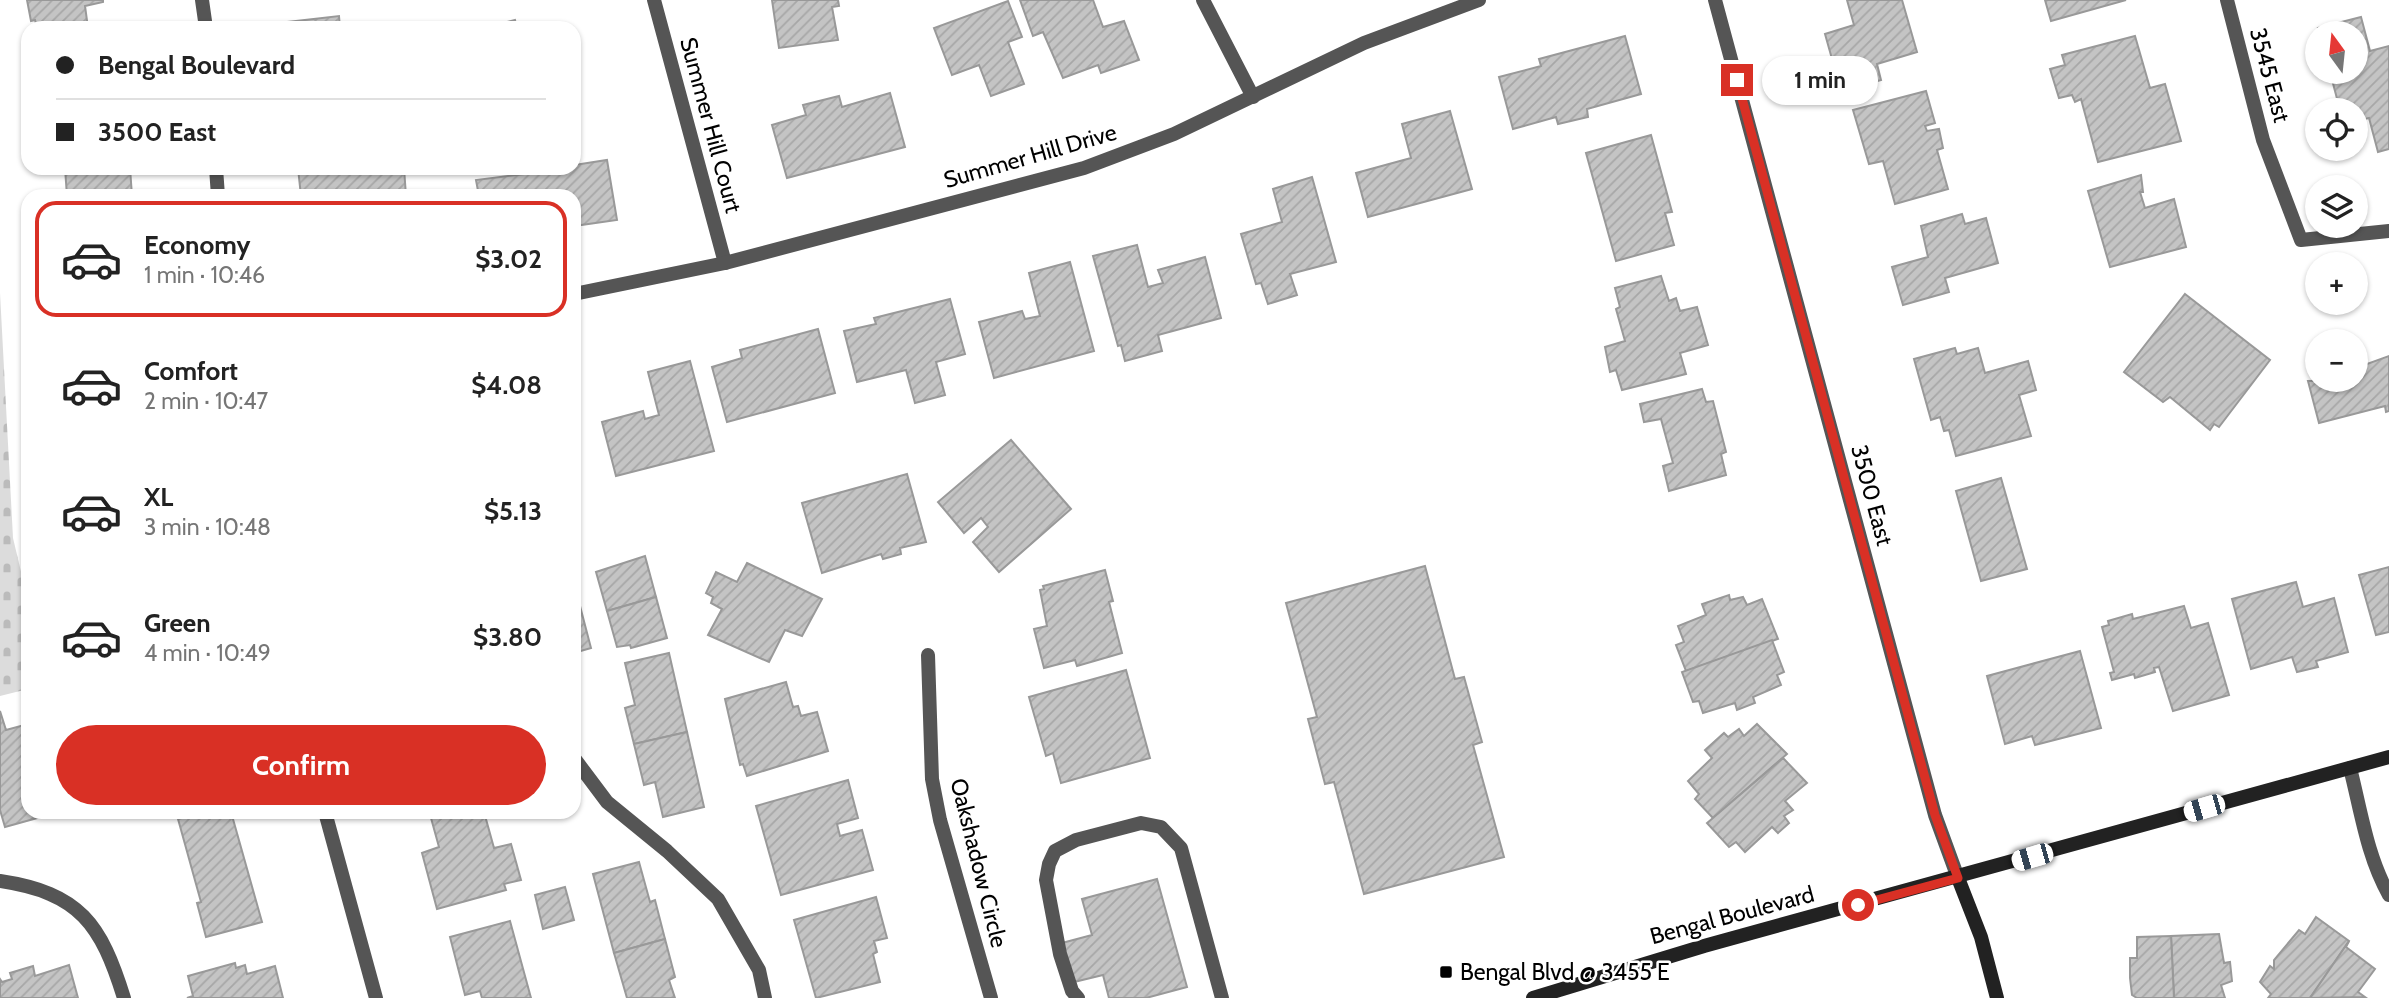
<!DOCTYPE html>
<html lang="en">
<head>
<meta charset="utf-8">
<style>
  :root { --surface:#fff; --page:#f2f2f2; --text:#222; --muted:#767676; --line:#e0e0e0; --accent:#d93025 }
  body { margin:0; font-family:Cabin,sans-serif; background:var(--page); color:var(--text); height:100vh; display:flex; flex-direction:column; font-size:26px; white-space:nowrap }
  * { box-sizing:border-box; margin:0 }
  p { font-size:23px; color:var(--muted) }
  .icon { flex:none; width:38px; height:38px; fill:none; stroke:currentColor; stroke-width:2; stroke-linecap:round; stroke-linejoin:round }
  .map { position:relative; flex:1; overflow:hidden }
  .side { position:absolute; left:21px; top:189px; width:560px; height:630px; display:flex; flex-direction:column; background:var(--surface); border-radius:21px; box-shadow:0 2px 5px #0004 }
  .side>* { flex:none }
  .banner { position:absolute; left:21px; top:21px; width:560px; height:154px; border-radius:21px; box-shadow:0 2px 5px #0004; display:grid; align-content:center; height:154px; padding:0 35px; background:var(--surface) }
  .needle { width:46px; rotate:345deg }
  .fabs { position:absolute; left:2305px; top:21px; display:grid; gap:14px }
  .fabs a { display:grid; place-items:center; width:63px; height:63px; border-radius:50%; background:var(--surface); box-shadow:0 2px 5px #0004; font-size:35px }
  .end { position:absolute; width:32px; height:32px; margin:-16px; border:9px solid #d93025; background:#fff; box-shadow:0 0 0 4px #fff }
  .from { border-radius:50% }
  .bubble { position:absolute; height:49px; border-radius:24px; background:var(--surface); box-shadow:0 2px 5px #0004; font-size:23px; font-weight:700; line-height:49px; text-align:center }
  .car { position:absolute; width:21px; height:42px; margin:-21px -10px; border-radius:9px; box-shadow:0 0 5px 2px #0007; background:linear-gradient(#fff 24%,#345 0 40%,#fff 0 76%,#345 0 86%,#fff 0) }
  .banner b { display:flex; align-items:center; gap:24px; height:66px; font-size:26px }
  .banner b+b { border-top:2px solid var(--line) }
  .banner i { width:18px; height:18px; background:var(--text) }
  ul { padding:12px 0 0; list-style:none }
  li { display:flex; align-items:center; gap:21px; height:116px; margin:0 14px 10px; padding:0 21px; border:4px solid transparent; border-radius:21px }
  li div { flex:1 }
  li b { display:block; font-size:26px }
  li em { font-style:normal; font-weight:700 }
  li.on { border-color:var(--accent) }
  li>.icon { width:63px; height:63px; stroke-width:1.5 }
  .primary-button { display:flex; gap:14px; margin-top:auto; padding:14px 35px }
  .primary-button a { flex:1; height:80px; border-radius:42px; background:var(--accent); color:#fff; font-size:28px; font-weight:700; line-height:80px; text-align:center }
  .map>svg:first-child { display:block }
  .cemetery { fill:url(#cemetery-stones) }
  .building { fill:url(#building-hatch); stroke:#999; stroke-width:2 }
  .lines { fill:none; stroke-linecap:round; stroke-linejoin:round }
  .service { stroke:#555; stroke-width:14 }
  .minor { stroke:#555; stroke-width:14 }
  .tertiary { stroke:#555; stroke-width:14 }
  .secondary { stroke:#222; stroke-width:14 }
  .route { stroke:#d93025; stroke-width:9 }
  .poi-dot { fill:#000; stroke:#fff; stroke-width:2.5 }
  .labels { text-anchor:middle; dominant-baseline:central; stroke-width:5; stroke-linejoin:round; paint-order:stroke }
  .street-label { font-size:23px; fill:#000; stroke:#fff }
  .poi-label { font-size:23px; fill:#000; stroke:#fff; text-anchor:start }
</style>
</head>
<body>
<div class="map">
<svg width="2389" height="998" viewBox="0 0 2389 998">
  <defs>
    <pattern id="cemetery-stones" width="16" height="16" patternUnits="userSpaceOnUse" patternTransform="scale(1.75)"><rect width="16" height="16" fill="#dcdcdc"/><path d="M2 7V4a2 2 0 0 1 4 0v3zM10 15v-3a2 2 0 0 1 4 0v3z" fill="#bbb"/></pattern>
    <pattern id="building-hatch" width="6" height="6" patternUnits="userSpaceOnUse" patternTransform="scale(1.75)"><rect width="6" height="6" fill="#c4c4c4"/><path d="M-1 1l2-2M0 6l6-6M5 7l2-2" fill="none" stroke="#a7a7a7"/></pattern>
  </defs>
  <rect width="100%" height="100%" fill="#fff"/>
  <polygon class="cemetery" points="0,293 13,538 28,601 28,689 0,696"/>
  <g class="building">
    <polygon points="27,0 103,0 103,2 85,6 88,28 37,28 35,20 31,21"/>
    <polygon points="772,0 838,0 839,6 832,7 838,40 779,48"/>
    <polygon points="1020,0 1093,0 1103,27 1124,21 1139,60 1101,73 1098,65 1063,78 1043,32 1033,36"/>
    <polygon points="1847,0 1902,0 1917,52 1877,64 1881,80 1841,91 1825,34 1854,25"/>
    <polygon points="2045,0 2126,0 2051,21"/>
    <polygon points="1008,1 1022,37 1008,42 1024,84 991,96 979,65 952,75 934,28"/>
    <polygon points="339,16 340,28 288,28 288,22"/>
    <polygon points="2361,17 2370,51 2389,46 2389,149 2378,152 2369,118 2356,121 2356,110 2340,110 2330,72 2356,72 2356,33 2320,33 2318,28"/>
    <polygon points="515,20 517,28 483,28"/>
    <polygon points="1625,36 1641,94 1587,109 1588,117 1558,124 1556,117 1513,129 1499,77 1541,66 1539,59"/>
    <polygon points="2135,36 2150,88 2165,84 2181,141 2098,162 2081,99 2075,102 2072,95 2059,98 2050,69 2065,65 2062,55"/>
    <polygon points="1926,91 1935,123 1925,126 1927,131 1939,129 1943,148 1937,150 1948,189 1895,204 1883,161 1869,164 1853,110"/>
    <polygon points="890,93 905,147 787,178 772,125 806,115 803,105 839,96 842,107"/>
    <polygon points="1450,111 1472,189 1368,217 1356,173 1411,158 1402,124"/>
    <polygon points="1651,135 1672,212 1665,213 1674,245 1616,261 1586,153"/>
    <polygon points="607,160 617,220 574,226 574,196 479,196 476,180 574,168 574,165"/>
    <polygon points="65,168 130,168 132,196 67,196"/>
    <polygon points="298,168 404,168 406,196 301,196"/>
    <polygon points="2141,175 2143,192 2140,192 2145,208 2174,199 2186,247 2110,267 2088,191"/>
    <polygon points="1312,177 1336,262 1290,274 1297,295 1268,304 1261,283 1256,284 1241,234 1282,222 1273,189"/>
    <polygon points="1962,214 1965,224 1986,218 1998,263 1945,278 1949,292 1903,305 1892,267 1928,257 1921,226"/>
    <polygon points="1137,245 1148,287 1163,283 1158,270 1205,257 1221,318 1158,335 1162,351 1125,361 1121,345 1118,346 1093,256"/>
    <polygon points="1070,262 1094,351 994,378 979,322 1022,311 1025,319 1040,316 1029,273"/>
    <polygon points="1661,276 1669,301 1676,298 1680,311 1697,307 1708,345 1680,353 1686,374 1622,390 1616,370 1610,372 1605,347 1625,341 1616,309 1620,307 1615,288"/>
    <polygon points="2185,294 2270,360 2219,427 2214,424 2210,430 2170,397 2163,402 2124,372"/>
    <polygon points="950,299 965,354 936,362 945,395 915,403 906,370 857,382 844,331 876,324 874,318"/>
    <polygon points="818,329 835,393 727,422 712,367 742,358 740,350"/>
    <polygon points="1955,348 1957,354 1978,348 1985,373 2028,361 2036,390 2019,395 2031,436 1956,456 1949,430 1944,431 1940,417 1931,420 1914,359"/>
    <polygon points="2389,356 2389,411 2386,412 2385,406 2319,423 2308,381 2356,380 2356,368"/>
    <polygon points="690,361 714,451 616,476 602,422 643,411 645,419 659,415 648,372"/>
    <polygon points="1702,389 1706,402 1713,401 1726,452 1721,454 1726,475 1669,491 1663,466 1673,463 1661,419 1644,422 1640,404"/>
    <polygon points="1011,440 1071,509 999,572 973,542 988,527 981,518 964,533 938,502"/>
    <polygon points="907,474 926,542 900,548 901,554 883,559 881,554 822,573 802,503"/>
    <polygon points="2001,478 2027,569 1981,581 1956,491"/>
    <polygon points="645,556 656,597 607,611 596,572"/>
    <polygon points="747,563 822,599 802,636 785,630 769,662 708,635 722,609 711,603 713,597 706,593 716,572 737,582"/>
    <polygon points="1425,566 1455,679 1464,677 1482,742 1473,745 1504,857 1364,894 1334,782 1325,784 1308,719 1317,717 1286,603"/>
    <polygon points="2389,567 2389,632 2376,635 2359,575"/>
    <polygon points="1105,570 1113,601 1109,602 1122,653 1077,666 1075,660 1044,668 1034,629 1047,626 1040,590 1044,589 1043,586"/>
    <polygon points="2296,582 2303,607 2334,598 2348,652 2316,661 2318,667 2297,672 2292,657 2251,669 2232,599"/>
    <polygon points="574,583 591,648 574,653"/>
    <polygon points="1729,595 1730,600 1743,597 1747,605 1762,599 1778,639 1686,671 1676,645 1684,642 1678,626 1706,615 1702,604"/>
    <polygon points="656,597 667,638 631,648 630,645 617,647 607,611"/>
    <polygon points="2184,606 2191,628 2208,623 2229,695 2173,711 2159,667 2154,668 2155,672 2135,678 2134,674 2112,680 2110,673 2114,672 2102,627 2109,625 2108,621 2132,614 2133,619"/>
    <polygon points="1772,640 1784,672 1777,675 1781,685 1753,697 1755,703 1737,710 1735,703 1703,713 1699,701 1693,702 1682,672"/>
    <polygon points="2080,651 2101,728 2035,745 2032,736 2005,744 1987,676"/>
    <polygon points="669,653 687,732 634,744 625,708 635,705 625,663"/>
    <polygon points="1126,670 1150,758 1061,783 1053,753 1046,756 1029,697"/>
    <polygon points="786,682 793,707 798,706 801,716 817,712 828,751 747,776 743,764 740,765 725,699"/>
    <polygon points="0,711 6,730 28,724 28,812 59,812 5,827 0,810"/>
    <polygon points="1757,724 1787,754 1713,818 1695,799 1699,794 1688,781 1712,758 1705,750 1724,733 1728,737 1739,729 1744,736"/>
    <polygon points="687,732 704,807 663,817 655,782 644,785 634,744"/>
    <polygon points="1783,758 1807,783 1785,801 1793,810 1784,816 1789,823 1778,833 1772,827 1745,852 1736,842 1729,847 1707,823"/>
    <polygon points="848,780 858,818 837,824 840,836 862,830 873,870 781,895 756,806"/>
    <polygon points="204,812 231,812 262,922 206,937 197,903 201,902 178,819"/>
    <polygon points="455,812 484,812 494,848 511,844 521,880 504,884 506,890 437,909 422,853 439,847 431,818"/>
    <polygon points="639,862 650,902 655,900 665,939 614,953 593,874"/>
    <polygon points="1157,879 1187,987 1146,998 1109,998 1103,975 1074,982 1062,943 1092,935 1082,899"/>
    <polygon points="565,887 574,920 543,929 535,895"/>
    <polygon points="876,897 887,938 874,941 877,952 873,954 880,982 816,998 794,920"/>
    <polygon points="2316,917 2349,941 2310,998 2268,998 2271,994 2260,982 2270,966 2274,969 2274,960 2299,930 2305,934"/>
    <polygon points="510,921 531,998 482,998 480,991 465,995 450,937"/>
    <polygon points="2219,934 2224,963 2230,962 2232,981 2221,985 2225,998 2174,998 2171,936"/>
    <polygon points="2171,936 2174,998 2137,998 2132,995 2130,978 2130,958 2137,958 2137,937"/>
    <polygon points="665,939 675,977 669,980 675,998 627,998 614,953"/>
    <polygon points="2349,941 2346,947 2375,969 2358,992 2365,997 2310,998"/>
    <polygon points="235,963 236,968 245,965 247,974 275,966 283,998 187,998 193,996 188,976"/>
    <polygon points="69,965 78,998 0,998 0,979 2,982 12,979 10,973 33,966 35,976"/>
  </g>
  <g class="lines">
    <g class="service">
      <polyline points="574,758 607,802 667,851 718,899 759,970 765,998"/>
      <path d="M2350 768C2361 811 2367 856 2389 895"/>
      <polyline points="1078,998 1072,991 1060,954 1046,880 1049,864 1055,851 1076,840 1141,823 1161,827 1181,848 1222,998"/>
    </g>
    <g class="minor">
      <polyline points="202,0 206,28"/>
      <polyline points="654,0 725,263"/>
      <polyline points="1203,0 1253,97"/>
      <polyline points="2227,0 2263,140 2301,240 2389,231"/>
      <polyline points="216,168 218,196"/>
      <polyline points="574,294 725,263 1084,168 1174,134 1364,43 1479,0"/>
      <polyline points="928,655 932,779 940,820 991,998"/>
      <polyline points="325,812 376,998"/>
      <path d="M0 881C80 893 101 924 124 998"/>
    </g>
    <polyline class="tertiary" points="1715,0 1935,815 1958,878"/>
    <g class="secondary">
      <polyline points="1958,878 1981,937 1997,998"/>
      <polyline points="1533,998 1704,946 2389,757"/>
    </g>
  </g>
  <g class="lines">
    <polyline class="route" points="1737,80 1935,815 1958,878 1858,905"/>
  </g>
  <rect class="poi-dot" x="1439" y="965" width="14" height="14" rx="3.5"/>
  <g class="labels">
    <g class="street-label">
      <text transform="translate(2270 75) rotate(75)">3545 East</text>
      <text transform="translate(711 125) rotate(75)">Summer Hill Court</text>
      <text transform="translate(1030 156) rotate(-16)">Summer Hill Drive</text>
      <text transform="translate(1872 495) rotate(75)">3500 East</text>
      <text transform="translate(979 863) rotate(76)">Oakshadow Circle</text>
      <text transform="translate(1732 915) rotate(-15)">Bengal Boulevard</text>
    </g>
    <g class="poi-label">
      <text x="1460" y="972">Bengal Blvd @ 3455 E</text>
    </g>
  </g>
</svg>
<div class="fabs">
<a><svg class="needle" viewBox="-14 -14 28 28"><path d="M0-13l5 13h-10z" fill="#e53935"/><path d="M0 13l5-13h-10z" fill="#767676"/></svg></a>
<a><svg class="icon" aria-label="locate" viewBox="0 0 24 24"><circle cx="12" cy="12" r="6"/><path d="M12 2v4M12 18v4M2 12h4M18 12h4"/></svg></a>
<a><svg class="icon" aria-label="layers" viewBox="0 0 24 24"><path d="M12 4l9 5-9 5-9-5zM3 14l9 5 9-5"/></svg></a>
<a>+</a>
<a>−</a>
</div>
<i class="end from" style="left:1858px;top:905px"></i>
<i class="end" style="left:1737px;top:80px"></i>
<div class="bubble" style="left:1762px;top:56px;width:116px">1 min</div>
<i class="car" style="left:2204px;top:808px;rotate:254deg"></i>
<i class="car" style="left:2032px;top:857px;rotate:254deg"></i>
<div class="banner">
<b><i class="from"></i>Bengal Boulevard</b>
<b><i></i>3500 East</b>
</div>
<section class="side">
<ul>
<li class="on"><svg class="icon" aria-label="car" viewBox="0 0 24 24"><path d="M5 17H2v-5l4-1 3-4h7l3 4 3 1v5h-3M9 17h6M6 11h13"/><circle cx="7" cy="17" r="2"/><circle cx="17" cy="17" r="2"/></svg><div><b>Economy</b><p>1 min · 10:46</p></div><em>$3.02</em></li>
<li><svg class="icon" aria-label="car" viewBox="0 0 24 24"><path d="M5 17H2v-5l4-1 3-4h7l3 4 3 1v5h-3M9 17h6M6 11h13"/><circle cx="7" cy="17" r="2"/><circle cx="17" cy="17" r="2"/></svg><div><b>Comfort</b><p>2 min · 10:47</p></div><em>$4.08</em></li>
<li><svg class="icon" aria-label="car" viewBox="0 0 24 24"><path d="M5 17H2v-5l4-1 3-4h7l3 4 3 1v5h-3M9 17h6M6 11h13"/><circle cx="7" cy="17" r="2"/><circle cx="17" cy="17" r="2"/></svg><div><b>XL</b><p>3 min · 10:48</p></div><em>$5.13</em></li>
<li><svg class="icon" aria-label="car" viewBox="0 0 24 24"><path d="M5 17H2v-5l4-1 3-4h7l3 4 3 1v5h-3M9 17h6M6 11h13"/><circle cx="7" cy="17" r="2"/><circle cx="17" cy="17" r="2"/></svg><div><b>Green</b><p>4 min · 10:49</p></div><em>$3.80</em></li>
</ul>
<div class="primary-button"><a>Confirm</a></div>
</section>
</div>
</body>
</html>
